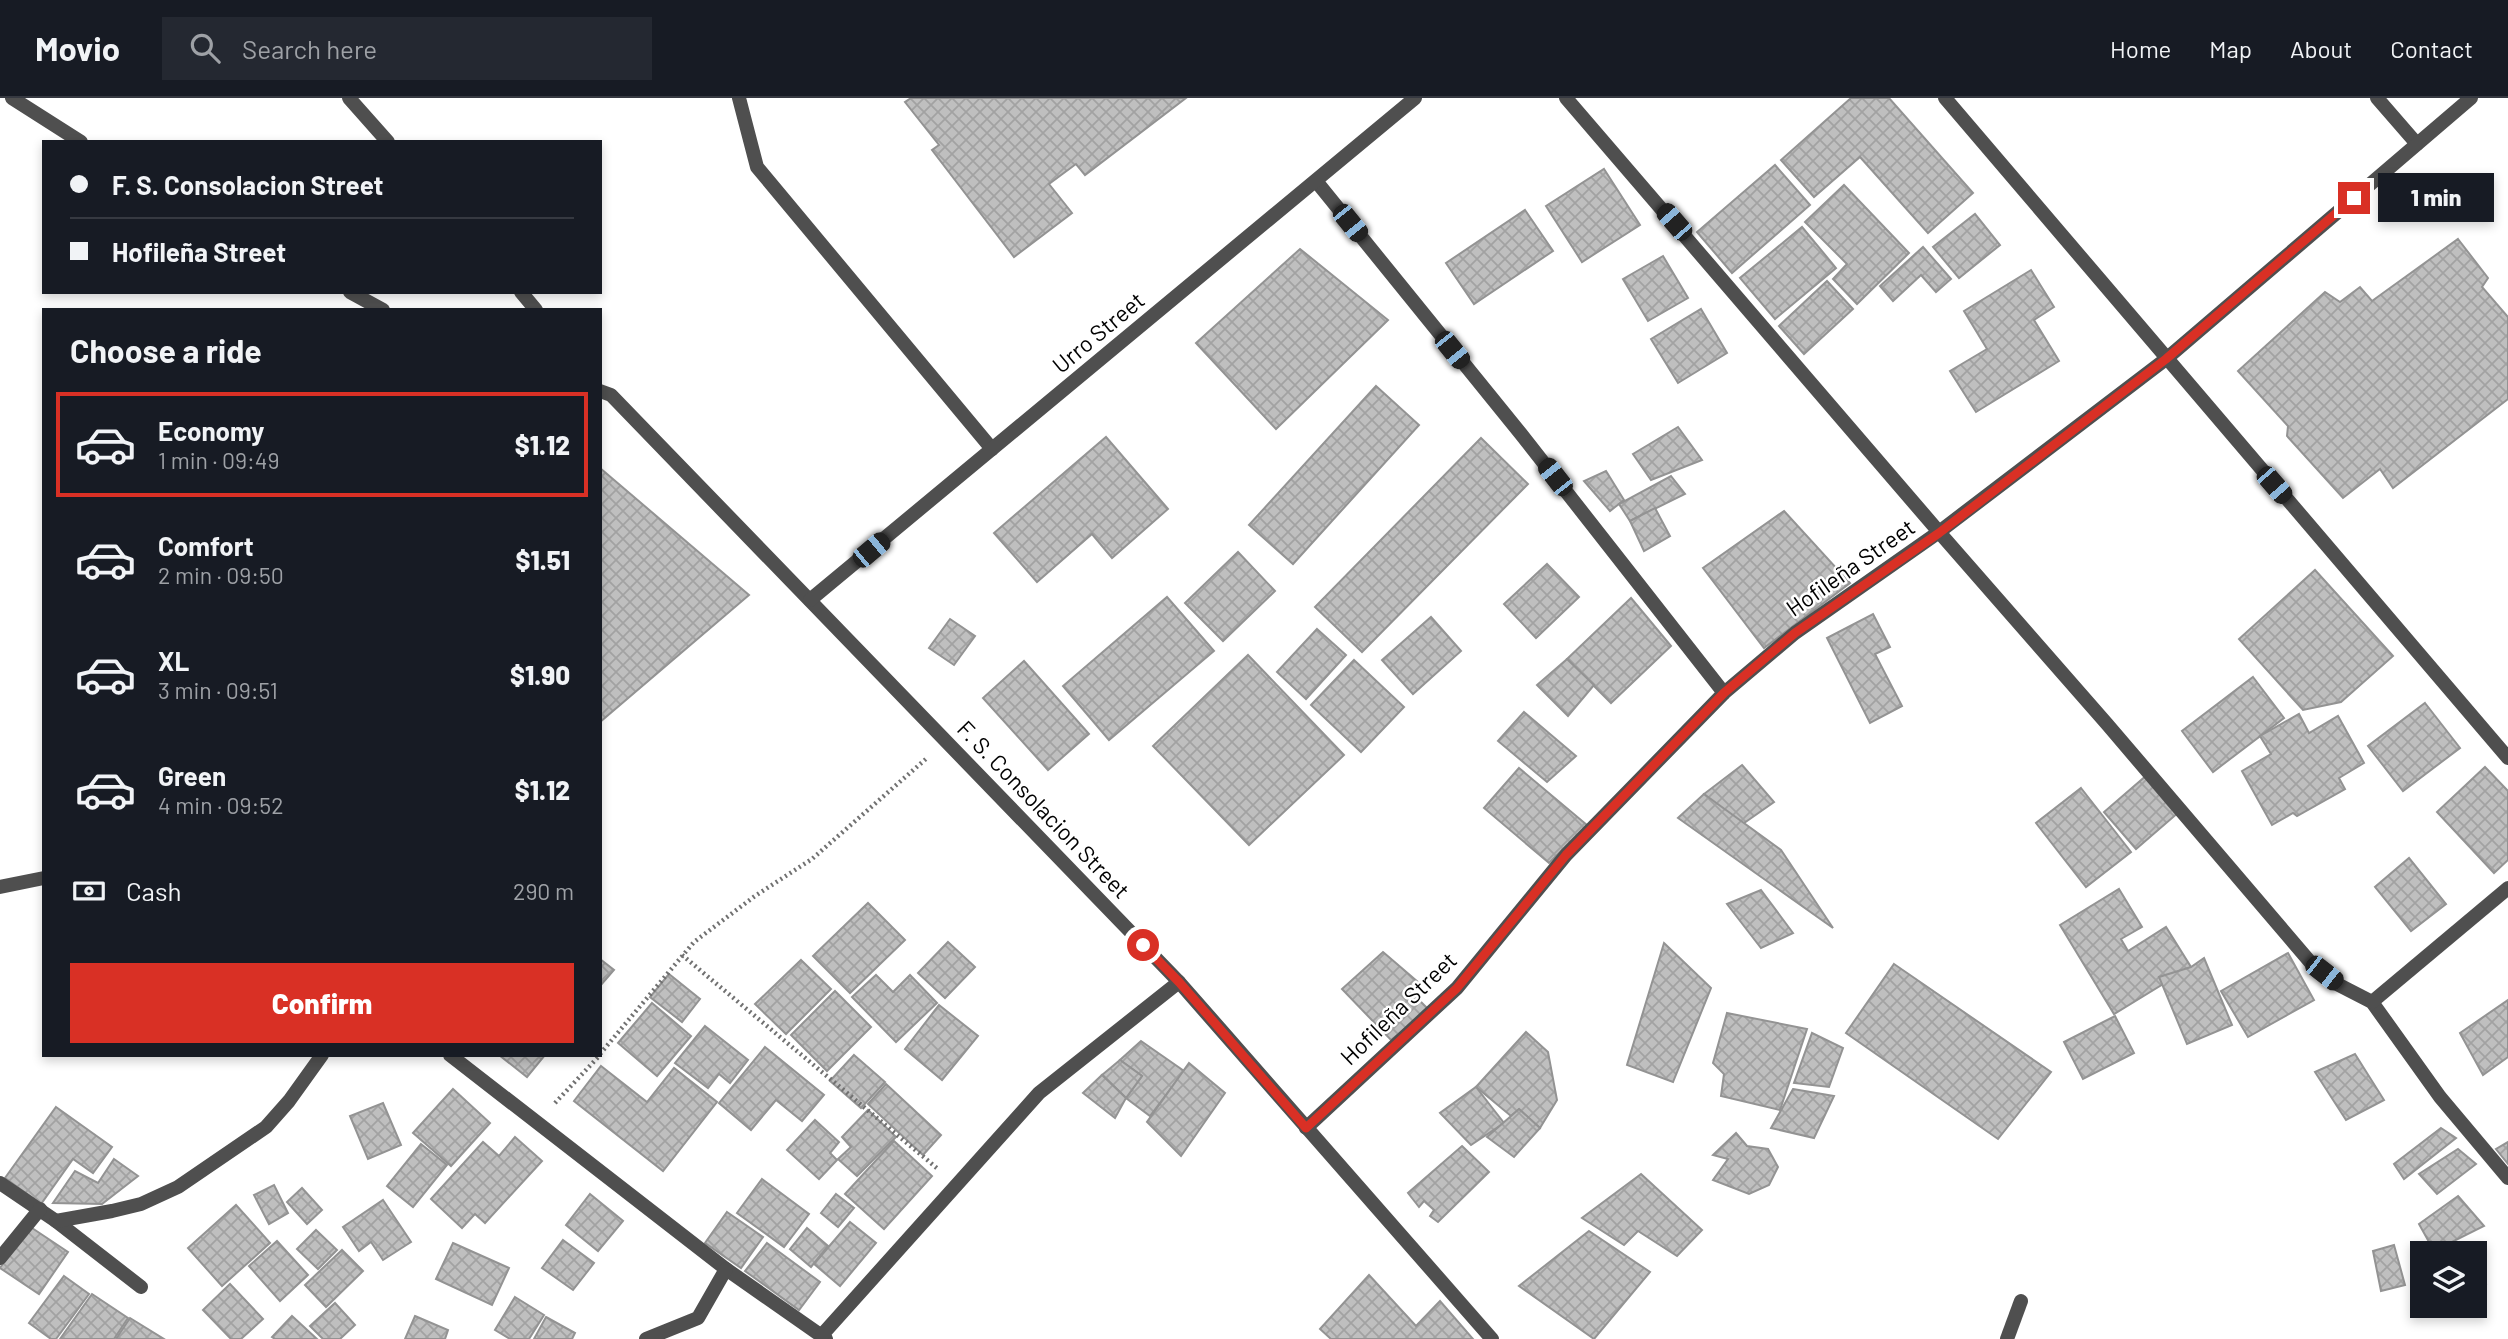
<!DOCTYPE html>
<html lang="en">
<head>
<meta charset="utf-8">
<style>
  :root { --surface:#171b24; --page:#242831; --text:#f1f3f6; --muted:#9ea1a6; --line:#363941; --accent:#d93025 }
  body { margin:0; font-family:Barlow,sans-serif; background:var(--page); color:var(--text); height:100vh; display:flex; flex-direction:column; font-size:26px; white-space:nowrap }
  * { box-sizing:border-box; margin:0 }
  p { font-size:23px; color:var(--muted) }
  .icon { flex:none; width:38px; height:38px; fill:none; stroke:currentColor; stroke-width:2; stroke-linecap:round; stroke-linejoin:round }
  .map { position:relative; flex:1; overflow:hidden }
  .panel { position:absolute; left:42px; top:210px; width:560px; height:749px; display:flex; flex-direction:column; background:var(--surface); border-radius:0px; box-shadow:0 4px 10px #0003 }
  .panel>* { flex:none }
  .hud { position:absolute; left:42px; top:42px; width:560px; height:154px; border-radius:0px; box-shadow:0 4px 10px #0003; display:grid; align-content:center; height:154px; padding:0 28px; background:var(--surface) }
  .tools { position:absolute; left:2410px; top:1143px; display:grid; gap:14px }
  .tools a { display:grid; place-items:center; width:77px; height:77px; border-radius:0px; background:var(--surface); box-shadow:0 4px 10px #0003; font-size:35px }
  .end { position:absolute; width:32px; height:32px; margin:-16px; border:9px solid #d93025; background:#fff; box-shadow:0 0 0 4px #fff }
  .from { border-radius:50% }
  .bubble { position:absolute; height:49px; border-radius:0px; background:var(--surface); box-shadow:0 4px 10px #0003; font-size:23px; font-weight:800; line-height:49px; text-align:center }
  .car { position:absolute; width:21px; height:42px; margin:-21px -10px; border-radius:9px; box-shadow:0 0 5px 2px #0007; background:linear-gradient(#222 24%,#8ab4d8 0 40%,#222 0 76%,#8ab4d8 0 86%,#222 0) }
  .hud b { display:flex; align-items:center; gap:24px; height:66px; font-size:26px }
  .hud b+b { border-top:2px solid var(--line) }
  .hud i { width:18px; height:18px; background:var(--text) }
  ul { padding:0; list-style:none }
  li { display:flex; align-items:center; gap:21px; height:105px; margin:0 14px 10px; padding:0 14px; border:4px solid transparent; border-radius:0px }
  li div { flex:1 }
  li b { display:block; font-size:26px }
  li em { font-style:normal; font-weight:800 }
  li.active { border-color:var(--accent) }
  li>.icon { width:63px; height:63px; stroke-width:1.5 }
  h2 { padding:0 28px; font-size:32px; line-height:84px }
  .pay { display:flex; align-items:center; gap:18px; height:77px; padding:0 28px; font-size:26px }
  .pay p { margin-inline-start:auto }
  .primary-button { display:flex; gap:14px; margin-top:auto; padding:14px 28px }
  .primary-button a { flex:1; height:80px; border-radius:0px; background:var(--accent); color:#fff; font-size:28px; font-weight:800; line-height:80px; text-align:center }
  header { display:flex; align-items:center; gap:42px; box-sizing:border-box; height:98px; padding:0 35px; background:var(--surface); border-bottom:2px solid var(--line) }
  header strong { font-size:33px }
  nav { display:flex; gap:38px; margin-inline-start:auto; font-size:24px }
  .search { width:490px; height:63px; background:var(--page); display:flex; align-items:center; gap:18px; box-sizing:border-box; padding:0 24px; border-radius:0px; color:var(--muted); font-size:26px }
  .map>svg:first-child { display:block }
  .building { fill:url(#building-cross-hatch); stroke:#939393; stroke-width:2 }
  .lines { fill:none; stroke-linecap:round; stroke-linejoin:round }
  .path { stroke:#717171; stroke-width:4.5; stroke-dasharray:2 3.5; stroke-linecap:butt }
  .service { stroke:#4f4f4f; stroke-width:14 }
  .minor { stroke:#4f4f4f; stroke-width:14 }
  .tertiary { stroke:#4f4f4f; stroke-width:14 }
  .route { stroke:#d93025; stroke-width:9 }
  .labels { text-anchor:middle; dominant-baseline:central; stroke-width:5; stroke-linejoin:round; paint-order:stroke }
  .street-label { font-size:23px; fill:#000; stroke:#fff }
</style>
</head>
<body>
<header>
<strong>Movio</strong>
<div class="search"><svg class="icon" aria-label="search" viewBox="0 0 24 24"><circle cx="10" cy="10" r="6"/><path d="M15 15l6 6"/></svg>Search here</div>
<nav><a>Home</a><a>Map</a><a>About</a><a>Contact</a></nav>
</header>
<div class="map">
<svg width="2508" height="1241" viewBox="0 0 2508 1241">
  <defs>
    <pattern id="building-cross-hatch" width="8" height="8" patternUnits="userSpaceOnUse" patternTransform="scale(1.75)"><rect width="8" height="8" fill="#bfbfbf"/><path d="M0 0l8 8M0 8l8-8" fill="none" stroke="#a2a2a2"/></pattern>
  </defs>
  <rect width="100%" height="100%" fill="#fff"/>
  <g class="building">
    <polygon points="911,0 1186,0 1085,77 1076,66 1049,86 1072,115 1014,159 932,52 939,47 905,4"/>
    <polygon points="1851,0 1889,0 1973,95 1928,135 1860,59 1814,99 1781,62"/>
    <polygon points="1775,67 1810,107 1732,175 1697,134"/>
    <polygon points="1604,71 1640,127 1582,164 1546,108"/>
    <polygon points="1844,87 1909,155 1857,206 1833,181 1847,166 1805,124"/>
    <polygon points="1525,112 1553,153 1474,206 1446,165"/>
    <polygon points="1975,116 2000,147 1959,180 1933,149"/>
    <polygon points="1802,129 1836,170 1775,221 1740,180"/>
    <polygon points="2458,141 2488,180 2482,189 2508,219 2508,301 2393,390 2380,371 2343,400 2287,338 2288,328 2238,273 2325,194 2340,204 2360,189 2372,203"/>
    <polygon points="1923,149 1951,181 1936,194 1921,177 1893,203 1880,188"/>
    <polygon points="1300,151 1388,222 1276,331 1196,245"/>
    <polygon points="1663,158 1688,200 1648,223 1623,181"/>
    <polygon points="2031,172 2054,209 2034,222 2059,263 1976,314 1950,273 1987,251 1964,213"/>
    <polygon points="1827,183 1853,211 1804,256 1779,228"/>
    <polygon points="1701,211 1727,255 1678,285 1651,241"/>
    <polygon points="1376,288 1419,327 1293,466 1249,427"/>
    <polygon points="1678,329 1702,362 1651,382 1633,356"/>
    <polygon points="1106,339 1168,411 1112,460 1092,436 1037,484 994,435"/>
    <polygon points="1481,340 1528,386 1362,554 1315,509"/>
    <polygon points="600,370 749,497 600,624"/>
    <polygon points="1606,373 1624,402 1610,413 1584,383"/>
    <polygon points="1671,378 1685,396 1630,423 1619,406"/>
    <polygon points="1655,410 1670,438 1644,453 1630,423"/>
    <polygon points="1784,413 1850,485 1764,550 1703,470"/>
    <polygon points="1238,454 1275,493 1223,543 1185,505"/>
    <polygon points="1547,466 1579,499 1536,540 1504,506"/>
    <polygon points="2315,472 2393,558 2341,604 2303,612 2239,541"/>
    <polygon points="1167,499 1214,553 1109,642 1063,588"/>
    <polygon points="1631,500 1671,548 1611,605 1567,561"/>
    <polygon points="1873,516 1890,549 1875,556 1902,608 1870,625 1827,540"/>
    <polygon points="1431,519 1461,553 1413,596 1382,562"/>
    <polygon points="950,521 975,538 954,567 929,550"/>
    <polygon points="1317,531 1346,557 1306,601 1277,574"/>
    <polygon points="1248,557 1344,657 1249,747 1153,648"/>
    <polygon points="1567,561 1594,587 1568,618 1537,587"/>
    <polygon points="1354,562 1404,609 1361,654 1311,607"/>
    <polygon points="1024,563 1089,636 1048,672 983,600"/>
    <polygon points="2253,579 2284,620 2213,674 2182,633"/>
    <polygon points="2425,605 2460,650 2403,693 2368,648"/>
    <polygon points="1524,614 1576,658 1547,684 1498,643"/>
    <polygon points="2299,616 2309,635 2338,618 2364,665 2339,680 2345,691 2297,718 2293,715 2272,727 2242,673 2271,656 2260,638"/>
    <polygon points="1742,667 1774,704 1737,730 1704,696"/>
    <polygon points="2485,669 2508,693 2508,762 2494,775 2437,714"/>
    <polygon points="1519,670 1587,727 1549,765 1484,710"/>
    <polygon points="2147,677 2179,714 2136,751 2104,714"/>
    <polygon points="2081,690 2131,754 2086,789 2036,725"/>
    <polygon points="1704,696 1781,752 1833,830 1678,720"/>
    <polygon points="2409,760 2446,806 2411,833 2375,789"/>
    <polygon points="2119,791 2142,829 2121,841 2128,853 2166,829 2191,869 2114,916 2060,827"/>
    <polygon points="1761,792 1793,835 1761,850 1727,806"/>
    <polygon points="868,805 905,842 850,895 813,858"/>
    <polygon points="948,844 975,869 945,900 918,875"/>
    <polygon points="1664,845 1711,890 1673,984 1627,967"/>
    <polygon points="1383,854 1418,884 1409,892 1429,912 1391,942 1342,891"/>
    <polygon points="2288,855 2314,902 2248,939 2221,893"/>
    <polygon points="2204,860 2232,927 2187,946 2159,879 2191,869"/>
    <polygon points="600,861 614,872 600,888"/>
    <polygon points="801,862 831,891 786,936 755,906"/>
    <polygon points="1894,866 2051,974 1998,1041 1846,935"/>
    <polygon points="669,876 700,901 682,924 650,899"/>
    <polygon points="876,877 893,894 910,877 937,905 896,944 852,899"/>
    <polygon points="835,893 871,929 827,973 791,937"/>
    <polygon points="2508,902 2508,959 2483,977 2460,935"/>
    <polygon points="652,905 691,938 657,978 618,945"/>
    <polygon points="939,907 978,938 942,982 905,951"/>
    <polygon points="1727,915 1807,931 1780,1012 1721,998 1724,976 1713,965"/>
    <polygon points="2115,918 2134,955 2083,981 2064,944"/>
    <polygon points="705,928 748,962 730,985 719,976 708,990 675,965"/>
    <polygon points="1526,934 1548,954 1557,1002 1540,1030 1519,1011 1511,1018 1476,989"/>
    <polygon points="1812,935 1843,950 1829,989 1794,985"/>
    <polygon points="1141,943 1184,973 1150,1018 1126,1000 1142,978 1120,962"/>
    <polygon points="765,949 824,997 802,1023 776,1002 751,1032 719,1005"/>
    <polygon points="2355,956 2384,1002 2346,1022 2315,974"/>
    <polygon points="499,957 545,957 527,979"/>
    <polygon points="854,957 885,984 861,1010 830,983"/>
    <polygon points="1120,962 1142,978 1126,1000 1102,977"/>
    <polygon points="1189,965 1225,995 1181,1058 1147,1024"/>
    <polygon points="601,968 647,1004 674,970 717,1004 663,1073 574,1003"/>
    <polygon points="1102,977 1126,1000 1115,1020 1083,995"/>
    <polygon points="886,986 941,1037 923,1057 868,1006"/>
    <polygon points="1476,989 1504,1025 1471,1047 1440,1015"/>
    <polygon points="453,991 490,1025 451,1068 413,1035"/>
    <polygon points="1793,991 1834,998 1814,1040 1771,1030"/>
    <polygon points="383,1005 401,1047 368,1061 350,1018"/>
    <polygon points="56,1009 112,1049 93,1075 73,1061 41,1106 5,1080"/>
    <polygon points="1519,1011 1540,1030 1514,1059 1487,1039"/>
    <polygon points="868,1012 896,1039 857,1078 838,1061 851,1049 842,1039"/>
    <polygon points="815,1022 839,1044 830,1055 837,1062 819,1081 787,1052"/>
    <polygon points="2441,1030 2456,1040 2404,1081 2394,1066"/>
    <polygon points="1736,1035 1747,1048 1768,1051 1778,1069 1769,1087 1749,1096 1713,1082 1728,1061 1713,1057"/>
    <polygon points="515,1039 542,1063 485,1125 475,1116 462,1130 431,1101 483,1044 499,1058"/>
    <polygon points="894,1043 932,1078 884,1131 845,1096"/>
    <polygon points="2508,1044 2508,1066 2496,1051"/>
    <polygon points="421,1046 447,1067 413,1109 387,1088"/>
    <polygon points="1462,1048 1489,1074 1438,1124 1430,1118 1434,1112 1424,1103 1419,1109 1408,1095"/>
    <polygon points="2458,1051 2476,1066 2437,1096 2419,1076"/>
    <polygon points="114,1061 138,1078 102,1106 53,1105 75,1073 98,1085"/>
    <polygon points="1641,1076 1702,1132 1677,1158 1638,1133 1624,1147 1582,1120"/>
    <polygon points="762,1081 809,1116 784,1149 737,1115"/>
    <polygon points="274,1087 288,1115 269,1126 254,1097"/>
    <polygon points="302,1090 322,1112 307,1126 287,1104"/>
    <polygon points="590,1096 623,1123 598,1153 566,1127"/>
    <polygon points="836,1096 854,1110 838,1129 821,1115"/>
    <polygon points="2458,1098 2484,1128 2434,1153 2419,1126"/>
    <polygon points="383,1102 411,1144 383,1162 371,1144 359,1153 343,1129"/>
    <polygon points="236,1107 270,1145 222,1188 188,1150"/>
    <polygon points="727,1114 763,1139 741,1170 705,1145"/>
    <polygon points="850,1124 876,1145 840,1188 814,1166"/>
    <polygon points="29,1128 68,1154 39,1196 0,1170"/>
    <polygon points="807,1130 828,1148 811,1169 790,1151"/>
    <polygon points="316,1132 337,1152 318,1171 297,1151"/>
    <polygon points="1589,1133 1650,1174 1594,1241 1519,1188"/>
    <polygon points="563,1142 594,1165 573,1192 542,1170"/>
    <polygon points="277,1143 308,1177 280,1203 249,1168"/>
    <polygon points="453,1145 509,1170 492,1207 436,1181"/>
    <polygon points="767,1145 820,1184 799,1212 745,1173"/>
    <polygon points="2394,1147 2405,1187 2381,1193 2373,1153"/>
    <polygon points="342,1152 363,1173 326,1209 305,1187"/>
    <polygon points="2474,1162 2486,1186 2474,1196"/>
    <polygon points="1369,1177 1416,1228 1440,1203 1473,1241 1331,1241 1320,1231"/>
    <polygon points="64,1178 89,1196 56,1241 51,1241 29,1225"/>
    <polygon points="230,1186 263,1221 241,1241 231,1241 203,1212"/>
    <polygon points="92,1196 128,1220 114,1241 60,1241"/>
    <polygon points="515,1199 544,1217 529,1241 510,1241 495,1232"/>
    <polygon points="335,1205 355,1227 340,1241 323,1241 310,1228"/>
    <polygon points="292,1218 317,1241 275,1241 272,1239"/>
    <polygon points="415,1218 448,1232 445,1241 405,1241"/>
    <polygon points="546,1219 575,1235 572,1241 534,1241"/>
    <polygon points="130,1220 164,1241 116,1241"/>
  </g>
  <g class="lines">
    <g class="path">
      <polyline points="682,857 938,1071"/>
      <polyline points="600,956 694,844 755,798 812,761 927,660"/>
      <polyline points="555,1005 600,957"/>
    </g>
    <g class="service">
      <polyline points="739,0 757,69 992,351"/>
      <polyline points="2377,0 2417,46"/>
      <polyline points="2007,1241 2021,1203"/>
    </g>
    <g class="minor">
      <polyline points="349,0 388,44"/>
      <polyline points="1566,0 1939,434 2107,626 2311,865 2337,886 2372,904 2440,999 2508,1080"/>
      <polyline points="1945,0 2508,660"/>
      <polyline points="1316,83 1521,336 1724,595"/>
      <polyline points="521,194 536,212"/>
      <polyline points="0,789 44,780"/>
      <polyline points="2372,904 2508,790"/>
      <polyline points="450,957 726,1171 826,1241"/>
      <polyline points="1306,1030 1457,890 1566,757 1724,595 1795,535 1939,434 2166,261 2471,0"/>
      <polyline points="0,1085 56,1123 141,1189"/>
      <polyline points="56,1123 112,1113 141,1106 178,1089 266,1029 289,1003 322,957"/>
      <polyline points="0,1160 40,1111"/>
      <polyline points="822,1237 1039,995 1179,884"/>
      <polyline points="646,1241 698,1220 726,1171"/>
    </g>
    <g class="tertiary">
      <polyline points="12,0 81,44"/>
      <polyline points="350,194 383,212"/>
      <polyline points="600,293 611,297 1179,884 1492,1241"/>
      <polyline points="810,502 1415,0"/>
    </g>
  </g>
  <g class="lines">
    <polyline class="route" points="1143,847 1179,884 1306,1030 1457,890 1566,757 1724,595 1795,535 1939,435 2166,261 2354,100"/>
  </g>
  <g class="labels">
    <g class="street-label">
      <text transform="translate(1098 234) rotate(-40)">Urro Street</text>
      <text transform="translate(1850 469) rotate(-35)">Hofileña Street</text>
      <text transform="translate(1044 711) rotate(46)">F. S. Consolacion Street</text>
      <text transform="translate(1398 910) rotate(-44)">Hofileña Street</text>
    </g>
  </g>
</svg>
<div class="tools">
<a><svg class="icon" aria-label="layers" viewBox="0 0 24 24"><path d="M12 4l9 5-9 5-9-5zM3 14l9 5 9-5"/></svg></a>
</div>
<i class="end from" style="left:1143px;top:847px"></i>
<i class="end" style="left:2354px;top:100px"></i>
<div class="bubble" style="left:2378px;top:75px;width:116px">1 min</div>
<i class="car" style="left:1674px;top:124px;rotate:319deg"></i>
<i class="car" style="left:1350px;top:125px;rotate:141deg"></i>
<i class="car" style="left:1452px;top:252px;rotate:141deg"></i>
<i class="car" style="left:1555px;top:379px;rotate:322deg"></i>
<i class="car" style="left:2274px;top:387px;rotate:139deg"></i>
<i class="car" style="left:871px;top:452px;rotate:50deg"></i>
<i class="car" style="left:2324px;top:875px;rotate:128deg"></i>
<div class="hud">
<b><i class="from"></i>F. S. Consolacion Street</b>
<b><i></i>Hofileña Street</b>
</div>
<section class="panel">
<h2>Choose a ride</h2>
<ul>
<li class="active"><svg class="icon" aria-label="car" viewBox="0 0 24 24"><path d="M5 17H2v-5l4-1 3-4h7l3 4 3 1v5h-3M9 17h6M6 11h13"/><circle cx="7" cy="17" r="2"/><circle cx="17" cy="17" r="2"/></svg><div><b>Economy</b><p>1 min · 09:49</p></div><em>$1.12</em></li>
<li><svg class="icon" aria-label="car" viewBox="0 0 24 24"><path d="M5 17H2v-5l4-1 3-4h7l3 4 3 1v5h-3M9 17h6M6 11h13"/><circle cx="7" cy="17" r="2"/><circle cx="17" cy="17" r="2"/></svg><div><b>Comfort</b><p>2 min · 09:50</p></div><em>$1.51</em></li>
<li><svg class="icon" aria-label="car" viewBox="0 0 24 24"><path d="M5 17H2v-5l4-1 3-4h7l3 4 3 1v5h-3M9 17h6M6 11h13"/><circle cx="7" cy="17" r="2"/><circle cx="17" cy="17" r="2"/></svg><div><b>XL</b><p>3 min · 09:51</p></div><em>$1.90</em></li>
<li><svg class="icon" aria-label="car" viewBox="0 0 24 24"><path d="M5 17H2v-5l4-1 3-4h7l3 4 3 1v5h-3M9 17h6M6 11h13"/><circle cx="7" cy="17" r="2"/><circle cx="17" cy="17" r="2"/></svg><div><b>Green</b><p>4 min · 09:52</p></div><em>$1.12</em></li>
</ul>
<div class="pay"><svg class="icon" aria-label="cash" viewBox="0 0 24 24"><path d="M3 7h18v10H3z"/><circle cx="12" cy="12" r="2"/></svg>Cash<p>290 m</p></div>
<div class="primary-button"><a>Confirm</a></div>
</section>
</div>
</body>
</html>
